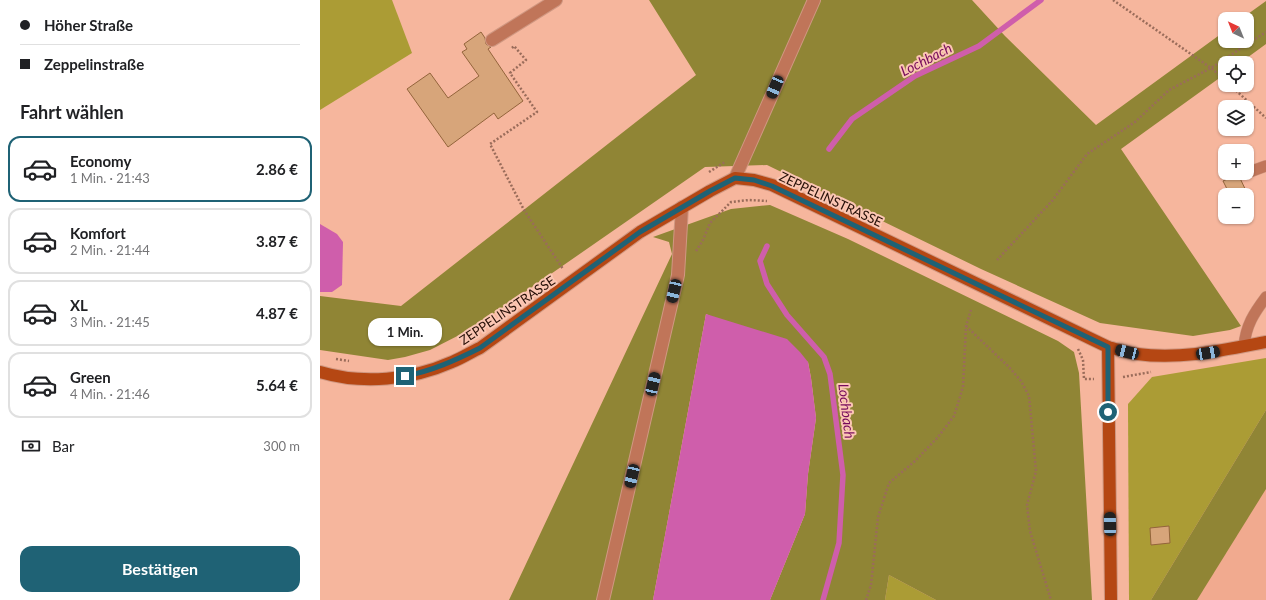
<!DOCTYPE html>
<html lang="de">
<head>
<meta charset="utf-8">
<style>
  :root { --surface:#fff; --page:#f6f6f6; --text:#202124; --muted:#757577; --line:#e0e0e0; --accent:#1f6275 }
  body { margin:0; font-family:Lato,sans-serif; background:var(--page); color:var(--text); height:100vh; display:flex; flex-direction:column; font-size:15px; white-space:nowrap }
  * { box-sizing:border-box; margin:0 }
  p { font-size:13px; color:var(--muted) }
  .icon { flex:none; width:22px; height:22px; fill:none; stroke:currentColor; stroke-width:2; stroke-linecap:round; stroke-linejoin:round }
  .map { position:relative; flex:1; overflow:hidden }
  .details { display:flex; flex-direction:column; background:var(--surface); width:320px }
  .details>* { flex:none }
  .top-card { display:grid; align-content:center; height:88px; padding:0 20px; background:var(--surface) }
  .needle { width:26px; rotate:317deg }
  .controls { position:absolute; left:898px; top:12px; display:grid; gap:8px }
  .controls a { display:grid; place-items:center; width:36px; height:36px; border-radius:8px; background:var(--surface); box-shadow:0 1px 3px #0004; font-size:20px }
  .end { position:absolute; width:18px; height:18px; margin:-9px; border:5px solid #1f6275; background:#fff; box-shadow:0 0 0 2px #fff }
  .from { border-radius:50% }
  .bubble { position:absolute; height:28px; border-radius:12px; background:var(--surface); box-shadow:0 1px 3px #0004; font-size:13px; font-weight:700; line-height:28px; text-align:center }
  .car { position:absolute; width:12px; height:24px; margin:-12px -6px; border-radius:5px; box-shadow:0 0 3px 1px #0007; background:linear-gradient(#222 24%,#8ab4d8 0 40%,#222 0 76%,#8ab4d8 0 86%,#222 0) }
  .top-card b { display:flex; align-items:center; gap:14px; height:38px; font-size:15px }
  .top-card b+b { border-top:1px solid var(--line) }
  .top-card i { width:10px; height:10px; background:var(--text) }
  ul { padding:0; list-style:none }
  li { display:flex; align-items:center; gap:12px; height:66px; margin:0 8px 6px; padding:0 12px; border:2px solid var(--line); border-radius:12px }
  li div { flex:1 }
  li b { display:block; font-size:15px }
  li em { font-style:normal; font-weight:700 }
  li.current { border-color:var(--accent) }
  li>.icon { width:36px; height:36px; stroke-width:1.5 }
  h2 { padding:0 20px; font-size:18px; line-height:48px }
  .pay { display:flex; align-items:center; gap:10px; height:44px; padding:0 20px; font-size:15px }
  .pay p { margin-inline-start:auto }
  .button { display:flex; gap:8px; margin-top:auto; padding:8px 20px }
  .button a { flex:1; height:46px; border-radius:12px; background:var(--accent); color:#fff; font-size:16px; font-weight:700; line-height:46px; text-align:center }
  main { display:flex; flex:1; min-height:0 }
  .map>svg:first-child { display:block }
  .built { fill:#f1aa8f }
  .green { fill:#ab9c35 }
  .forest { fill:#908535 }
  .water { fill:#cf5eab }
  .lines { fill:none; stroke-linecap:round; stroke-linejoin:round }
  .stream { stroke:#cf5eab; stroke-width:5.5 }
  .building { fill:#d7a57a; stroke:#93643b }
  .lane-casing { stroke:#d09882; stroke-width:12 }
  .street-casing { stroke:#d09882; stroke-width:14 }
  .secondary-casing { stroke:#d09882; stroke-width:14 }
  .path { stroke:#9a6c5a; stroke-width:2.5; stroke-dasharray:2 2; stroke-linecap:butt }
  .lane { stroke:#c07559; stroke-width:11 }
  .street { stroke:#c07559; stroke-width:12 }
  .secondary { stroke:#b54713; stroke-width:12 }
  .route { stroke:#1f6275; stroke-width:5 }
  .labels { text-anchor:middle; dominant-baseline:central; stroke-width:4; stroke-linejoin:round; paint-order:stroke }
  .street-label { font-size:13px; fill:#250e06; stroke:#fbc6b3 }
  .water-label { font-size:14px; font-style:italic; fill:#760a5c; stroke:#fbc6b3 }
</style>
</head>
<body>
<main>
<section class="details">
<div class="top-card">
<b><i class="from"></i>Höher Straße</b>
<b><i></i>Zeppelinstraße</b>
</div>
<h2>Fahrt wählen</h2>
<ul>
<li class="current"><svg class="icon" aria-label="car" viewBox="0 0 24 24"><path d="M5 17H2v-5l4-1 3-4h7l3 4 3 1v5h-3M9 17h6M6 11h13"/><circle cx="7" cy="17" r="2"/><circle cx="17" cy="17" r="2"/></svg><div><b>Economy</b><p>1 Min. · 21:43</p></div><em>2.86 €</em></li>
<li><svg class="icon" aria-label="car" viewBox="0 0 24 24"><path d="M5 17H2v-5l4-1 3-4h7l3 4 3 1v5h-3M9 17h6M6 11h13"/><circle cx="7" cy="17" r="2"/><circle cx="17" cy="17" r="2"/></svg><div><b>Komfort</b><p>2 Min. · 21:44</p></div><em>3.87 €</em></li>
<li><svg class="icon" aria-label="car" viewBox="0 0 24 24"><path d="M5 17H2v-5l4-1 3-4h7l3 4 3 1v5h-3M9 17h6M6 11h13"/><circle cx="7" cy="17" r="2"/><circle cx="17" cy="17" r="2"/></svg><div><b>XL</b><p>3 Min. · 21:45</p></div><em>4.87 €</em></li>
<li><svg class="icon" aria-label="car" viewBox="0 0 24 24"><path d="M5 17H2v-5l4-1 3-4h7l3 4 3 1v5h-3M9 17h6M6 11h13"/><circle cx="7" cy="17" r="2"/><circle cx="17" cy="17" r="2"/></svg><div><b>Green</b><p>4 Min. · 21:46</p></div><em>5.64 €</em></li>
</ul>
<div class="pay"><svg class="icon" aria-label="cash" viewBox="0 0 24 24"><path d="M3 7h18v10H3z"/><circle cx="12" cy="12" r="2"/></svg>Bar<p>300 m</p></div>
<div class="button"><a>Bestätigen</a></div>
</section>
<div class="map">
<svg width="946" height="600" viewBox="0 0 946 600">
  <rect width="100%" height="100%" fill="#f6b69d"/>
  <polygon class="built" points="946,410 946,600 831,600"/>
  <g class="green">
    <polygon points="0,0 72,0 92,53 0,110"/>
    <polygon points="946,358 946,410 831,600 809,600 808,404 832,377"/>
    <polygon points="569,575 616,600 565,600"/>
  </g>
  <g class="forest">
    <polygon points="329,0 652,0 685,36 776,125 905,31 905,41 927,41 927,19 921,19 946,1 946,44 920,63 905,63 905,74 801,149 921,326 910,330 873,336 780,323 661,269 447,165 385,167 153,328 110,350 85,357 68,360 0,350 0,296 81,306 376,75"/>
    <polygon points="450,205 528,239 738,341 754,352 759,373 772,600 616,600 569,575 565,600 450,600 485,514 488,474 496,418 491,378 488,362 386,314 333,600 189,600 352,254 349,242 333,237 411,209"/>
    <polygon points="946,410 946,489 877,600 831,600"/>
  </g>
  <g class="water">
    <polygon points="0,224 17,234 23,242 22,285 12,292 0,292"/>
    <polygon points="386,314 467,339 480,352 488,362 491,378 496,418 488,474 485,514 450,600 333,600"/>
  </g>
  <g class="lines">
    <g class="stream">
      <polyline points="509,149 532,119 595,76 659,46 721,0"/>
      <polyline points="447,246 440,261 447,284 467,315 504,357 510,374 523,475 519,543 503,600"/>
    </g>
  </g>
  <g class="building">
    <polygon points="161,32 165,38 166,44 171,47 168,49 203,101 178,119 174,113 128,147 87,89 110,73 128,98 159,76 142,52 147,49 144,44"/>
    <polygon points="918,174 928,195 910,195 903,181"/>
    <polygon points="849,526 850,543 831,545 830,528"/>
  </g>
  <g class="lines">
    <defs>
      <g id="lane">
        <polyline points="932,171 946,166"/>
        <path d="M924 346C926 325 934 313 946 297"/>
      </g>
      <g id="street">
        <polyline points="172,40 236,0"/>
        <polyline points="415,178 494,0"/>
        <polyline points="283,600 358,275 362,207"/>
      </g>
      <g id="secondary">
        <polyline points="788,347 791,600"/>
        <path d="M0 372C43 385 91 380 132 362 142 358 151 352 160 348L320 232 390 191 415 178 434 180 452 185 788 347C797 349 808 353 817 354 861 360 904 350 946 342"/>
      </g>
    </defs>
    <use href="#lane" class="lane-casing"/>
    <use href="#street" class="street-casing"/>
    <use href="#secondary" class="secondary-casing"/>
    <g class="path">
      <polyline points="793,0 891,68 905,80"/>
      <polyline points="192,48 194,46 206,60 190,73 217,112 170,144 204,210 243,269"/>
      <polyline points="910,85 946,118"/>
      <polyline points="389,172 405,162"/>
      <polyline points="376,251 383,240 390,223 411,202 429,200 447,201"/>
      <polyline points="677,260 732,201 767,154 815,122 849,90 891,68 946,32"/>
      <polyline points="646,326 689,367 701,381 709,396 716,471 707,505 710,531 731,600"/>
      <polyline points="758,349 763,360 764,379 774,379"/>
      <polyline points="16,359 29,361"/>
      <polyline points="803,377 831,372"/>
      <polyline points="546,600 551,585 558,517 569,483 595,461 618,437 634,416 643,387 646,326 651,310"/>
    </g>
    <use href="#lane" class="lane"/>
    <use href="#street" class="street"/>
    <use href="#secondary" class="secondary"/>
  </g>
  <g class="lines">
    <path class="route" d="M85 376C112 371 136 360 160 348L320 232 390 191 415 178 434 180 452 186 788 347V412"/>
  </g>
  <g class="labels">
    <g class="street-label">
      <text transform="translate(511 199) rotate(25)">ZEPPELINSTRASSE</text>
      <text transform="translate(187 310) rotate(-34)">ZEPPELINSTRASSE</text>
    </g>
    <g class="water-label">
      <text transform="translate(606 59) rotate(-27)">Lochbach</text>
      <text transform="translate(527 411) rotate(83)">Lochbach</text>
    </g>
  </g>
</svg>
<div class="controls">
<a><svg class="needle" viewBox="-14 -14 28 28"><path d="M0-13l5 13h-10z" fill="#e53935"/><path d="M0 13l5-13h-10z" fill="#757577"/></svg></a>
<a><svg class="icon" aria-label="locate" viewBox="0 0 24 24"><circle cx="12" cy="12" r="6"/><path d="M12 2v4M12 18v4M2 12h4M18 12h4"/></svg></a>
<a><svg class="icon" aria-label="layers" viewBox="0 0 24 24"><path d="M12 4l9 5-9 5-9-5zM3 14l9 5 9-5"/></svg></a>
<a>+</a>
<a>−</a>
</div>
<i class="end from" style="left:788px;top:412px"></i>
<i class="end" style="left:85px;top:376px"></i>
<div class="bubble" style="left:48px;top:318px;width:74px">1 Min.</div>
<i class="car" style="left:455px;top:87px;rotate:203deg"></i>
<i class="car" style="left:354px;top:291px;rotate:193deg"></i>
<i class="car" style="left:807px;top:352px;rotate:284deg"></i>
<i class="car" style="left:888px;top:353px;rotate:80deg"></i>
<i class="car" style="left:333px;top:384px;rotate:13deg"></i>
<i class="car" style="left:312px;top:476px;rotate:193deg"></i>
<i class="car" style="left:790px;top:524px;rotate:359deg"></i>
</div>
</main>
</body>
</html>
